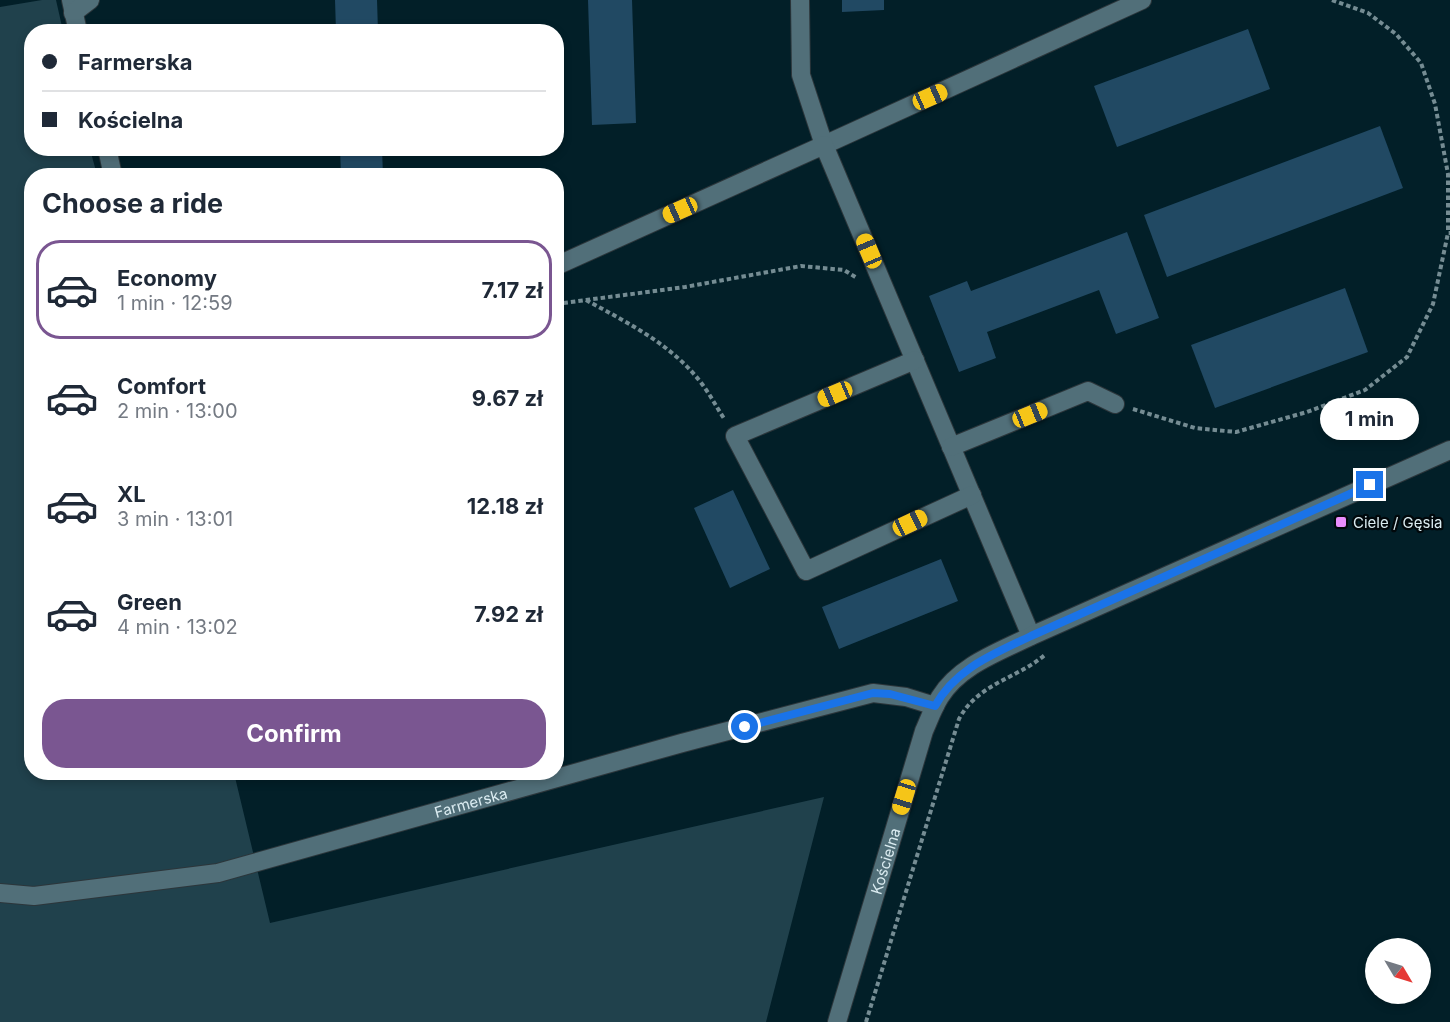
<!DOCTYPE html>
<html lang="en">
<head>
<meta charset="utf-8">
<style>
  :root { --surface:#fff; --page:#f6f6f7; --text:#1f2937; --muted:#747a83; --line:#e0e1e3; --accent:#7a5691 }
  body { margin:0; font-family:Inter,sans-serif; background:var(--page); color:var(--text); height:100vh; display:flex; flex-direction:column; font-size:22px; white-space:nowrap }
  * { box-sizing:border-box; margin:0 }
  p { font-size:20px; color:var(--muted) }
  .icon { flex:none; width:33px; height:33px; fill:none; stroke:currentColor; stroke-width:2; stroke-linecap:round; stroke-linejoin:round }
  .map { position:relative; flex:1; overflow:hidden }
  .side { position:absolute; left:24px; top:168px; width:540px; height:612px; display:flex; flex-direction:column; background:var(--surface); border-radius:24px; box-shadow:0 3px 9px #0003 }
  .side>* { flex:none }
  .guide { position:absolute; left:24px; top:24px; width:540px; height:132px; border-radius:24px; box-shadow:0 3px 9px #0003; display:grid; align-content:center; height:132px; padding:0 18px; background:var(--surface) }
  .needle { width:39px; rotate:128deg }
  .fabs { position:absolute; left:1365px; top:938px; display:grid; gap:12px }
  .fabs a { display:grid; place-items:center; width:66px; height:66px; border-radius:50%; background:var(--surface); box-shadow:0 3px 9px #0003; font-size:30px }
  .end { position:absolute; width:27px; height:27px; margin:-14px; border:8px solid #1a73e8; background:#fff; box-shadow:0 0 0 3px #fff }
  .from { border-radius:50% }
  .bubble { position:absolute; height:42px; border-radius:21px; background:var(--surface); box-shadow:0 3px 9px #0003; font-size:20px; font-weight:700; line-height:42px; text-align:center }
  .car { position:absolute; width:18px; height:36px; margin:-18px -9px; border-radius:8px; box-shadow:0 0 4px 2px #0007; background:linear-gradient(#f5c518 24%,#345 0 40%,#f5c518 0 76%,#345 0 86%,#f5c518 0) }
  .guide b { display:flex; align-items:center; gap:21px; height:57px; font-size:22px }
  .guide b+b { border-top:2px solid var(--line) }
  .guide i { width:15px; height:15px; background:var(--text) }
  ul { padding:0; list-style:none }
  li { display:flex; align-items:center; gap:18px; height:99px; margin:0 12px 9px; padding:0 6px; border:3px solid transparent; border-radius:24px }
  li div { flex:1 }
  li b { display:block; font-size:22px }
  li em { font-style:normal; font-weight:700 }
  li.on { border-color:var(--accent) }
  li>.icon { width:54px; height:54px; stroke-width:1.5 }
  h2 { padding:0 18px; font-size:27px; line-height:72px }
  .button { display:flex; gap:12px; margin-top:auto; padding:12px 18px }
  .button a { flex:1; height:69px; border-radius:24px; background:var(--accent); color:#fff; font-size:24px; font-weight:700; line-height:69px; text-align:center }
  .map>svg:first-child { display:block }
  .green { fill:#20414c }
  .building { fill:#214963 }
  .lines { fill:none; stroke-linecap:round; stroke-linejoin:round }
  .minor-casing { stroke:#2c363b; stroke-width:20 }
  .path { stroke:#758c93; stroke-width:4; stroke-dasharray:4.5 3; stroke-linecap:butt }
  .minor { stroke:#516f79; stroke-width:18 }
  .route { stroke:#1a73e8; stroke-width:8 }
  .poi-dot { fill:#e98dfe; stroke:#01080b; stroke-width:2 }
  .labels { text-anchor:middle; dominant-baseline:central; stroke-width:4.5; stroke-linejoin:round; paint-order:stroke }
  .poi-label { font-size:15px; fill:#dbecf1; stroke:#01080b; text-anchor:start }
  .street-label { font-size:15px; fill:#dbecf1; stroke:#01080b }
</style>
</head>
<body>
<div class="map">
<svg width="1450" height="1022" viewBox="0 0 1450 1022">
  <rect width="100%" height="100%" fill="#021f28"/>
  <polygon class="green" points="42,0 56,0 63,31 32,32 32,148 90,149 97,175 32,176 32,772 234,773 270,923 824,797 766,1022 0,1022 0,7"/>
  <g class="building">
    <polygon points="335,0 377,0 378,32 336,32"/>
    <polygon points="588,0 632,0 636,123 592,125"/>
    <polygon points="842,0 884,0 884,10 842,12"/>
    <polygon points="1248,29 1270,89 1117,147 1094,86"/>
    <polygon points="1380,126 1403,188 1167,277 1144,215"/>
    <polygon points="340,148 382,148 383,176 341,176"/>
    <polygon points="1127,232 1159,318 1116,334 1099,290 987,332 996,358 959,372 929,296 967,281 971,291"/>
    <polygon points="1345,288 1368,352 1215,408 1191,345"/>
    <polygon points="733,490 770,569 730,588 694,508"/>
    <polygon points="941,559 958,601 839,649 822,607"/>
  </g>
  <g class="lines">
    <defs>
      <g id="minor">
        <polyline points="71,0 78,32"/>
        <polyline points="800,0 801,75 824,145 1142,0"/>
        <polyline points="73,13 90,0"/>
        <polyline points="107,148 113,176"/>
        <polyline points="556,266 824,145 1031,636"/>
        <polyline points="915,360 735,436 806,571 972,495"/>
        <polyline points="951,447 1088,391 1115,404"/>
        <path id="s1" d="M0 893 34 896 218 873 682 743 873 693 906 697 935 706"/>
        <path id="s2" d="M837 1022 924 731C929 720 933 708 940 697 960 665 999 652 1031 636L1450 450"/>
      </g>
    </defs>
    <use href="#minor" class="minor-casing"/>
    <g class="path">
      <polyline points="1332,0 1368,13 1396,34 1421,63 1435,104 1448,174 1448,233"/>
      <path d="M586 300C628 323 673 345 702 384 711 396 717 408 725 420"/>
      <polyline points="556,304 685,287 801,266 844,270 857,278"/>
      <polyline points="1133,409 1195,428 1236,432 1307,412 1365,390 1407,357 1433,304 1448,233 1450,233"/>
      <path d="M866 1022 959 719C978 683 1017 679 1046 654"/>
    </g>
    <use href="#minor" class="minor"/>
  </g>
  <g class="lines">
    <path class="route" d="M745 727 873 693 890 694 935 706C956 668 994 654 1031 636L1370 485"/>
  </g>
  <rect class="poi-dot" x="1335" y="516" width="12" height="12" rx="3"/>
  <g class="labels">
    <g class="poi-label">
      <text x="1353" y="522">Ciele / Gęsia</text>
    </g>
    <g class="street-label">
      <text stroke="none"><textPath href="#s1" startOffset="482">Farmerska</textPath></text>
      <text stroke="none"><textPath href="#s2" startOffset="168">Kościelna</textPath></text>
    </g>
  </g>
</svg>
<div class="fabs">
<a><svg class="needle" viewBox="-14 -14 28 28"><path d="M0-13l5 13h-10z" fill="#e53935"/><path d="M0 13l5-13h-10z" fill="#747a83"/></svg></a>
</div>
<i class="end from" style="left:745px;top:727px"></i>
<i class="end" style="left:1370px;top:485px"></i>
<div class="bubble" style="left:1320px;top:398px;width:99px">1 min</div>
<i class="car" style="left:930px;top:97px;rotate:66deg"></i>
<i class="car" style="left:680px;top:210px;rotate:246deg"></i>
<i class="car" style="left:869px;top:251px;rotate:337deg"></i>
<i class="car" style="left:835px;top:394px;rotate:247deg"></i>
<i class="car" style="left:1030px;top:415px;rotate:68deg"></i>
<i class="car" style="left:910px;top:523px;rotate:65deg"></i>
<i class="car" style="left:904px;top:797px;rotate:197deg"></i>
<div class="guide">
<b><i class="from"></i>Farmerska</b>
<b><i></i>Kościelna</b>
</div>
<section class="side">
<h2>Choose a ride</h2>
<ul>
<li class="on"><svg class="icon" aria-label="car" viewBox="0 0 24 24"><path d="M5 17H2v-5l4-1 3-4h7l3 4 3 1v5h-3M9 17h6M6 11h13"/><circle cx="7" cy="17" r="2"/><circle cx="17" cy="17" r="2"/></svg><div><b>Economy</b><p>1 min · 12:59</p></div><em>7.17 zł</em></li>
<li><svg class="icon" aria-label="car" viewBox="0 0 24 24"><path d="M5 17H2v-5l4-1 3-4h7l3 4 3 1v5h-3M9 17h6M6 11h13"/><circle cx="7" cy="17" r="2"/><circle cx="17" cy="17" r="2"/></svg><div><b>Comfort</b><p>2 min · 13:00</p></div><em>9.67 zł</em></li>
<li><svg class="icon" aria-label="car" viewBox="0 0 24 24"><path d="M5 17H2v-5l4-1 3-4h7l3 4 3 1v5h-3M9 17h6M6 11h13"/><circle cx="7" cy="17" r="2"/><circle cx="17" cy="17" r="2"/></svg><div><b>XL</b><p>3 min · 13:01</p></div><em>12.18 zł</em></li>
<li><svg class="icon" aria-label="car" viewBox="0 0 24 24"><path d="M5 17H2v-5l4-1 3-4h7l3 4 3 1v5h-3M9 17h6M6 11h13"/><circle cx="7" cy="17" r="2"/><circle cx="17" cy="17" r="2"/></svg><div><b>Green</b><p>4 min · 13:02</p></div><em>7.92 zł</em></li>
</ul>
<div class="button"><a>Confirm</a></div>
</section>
</div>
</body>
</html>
